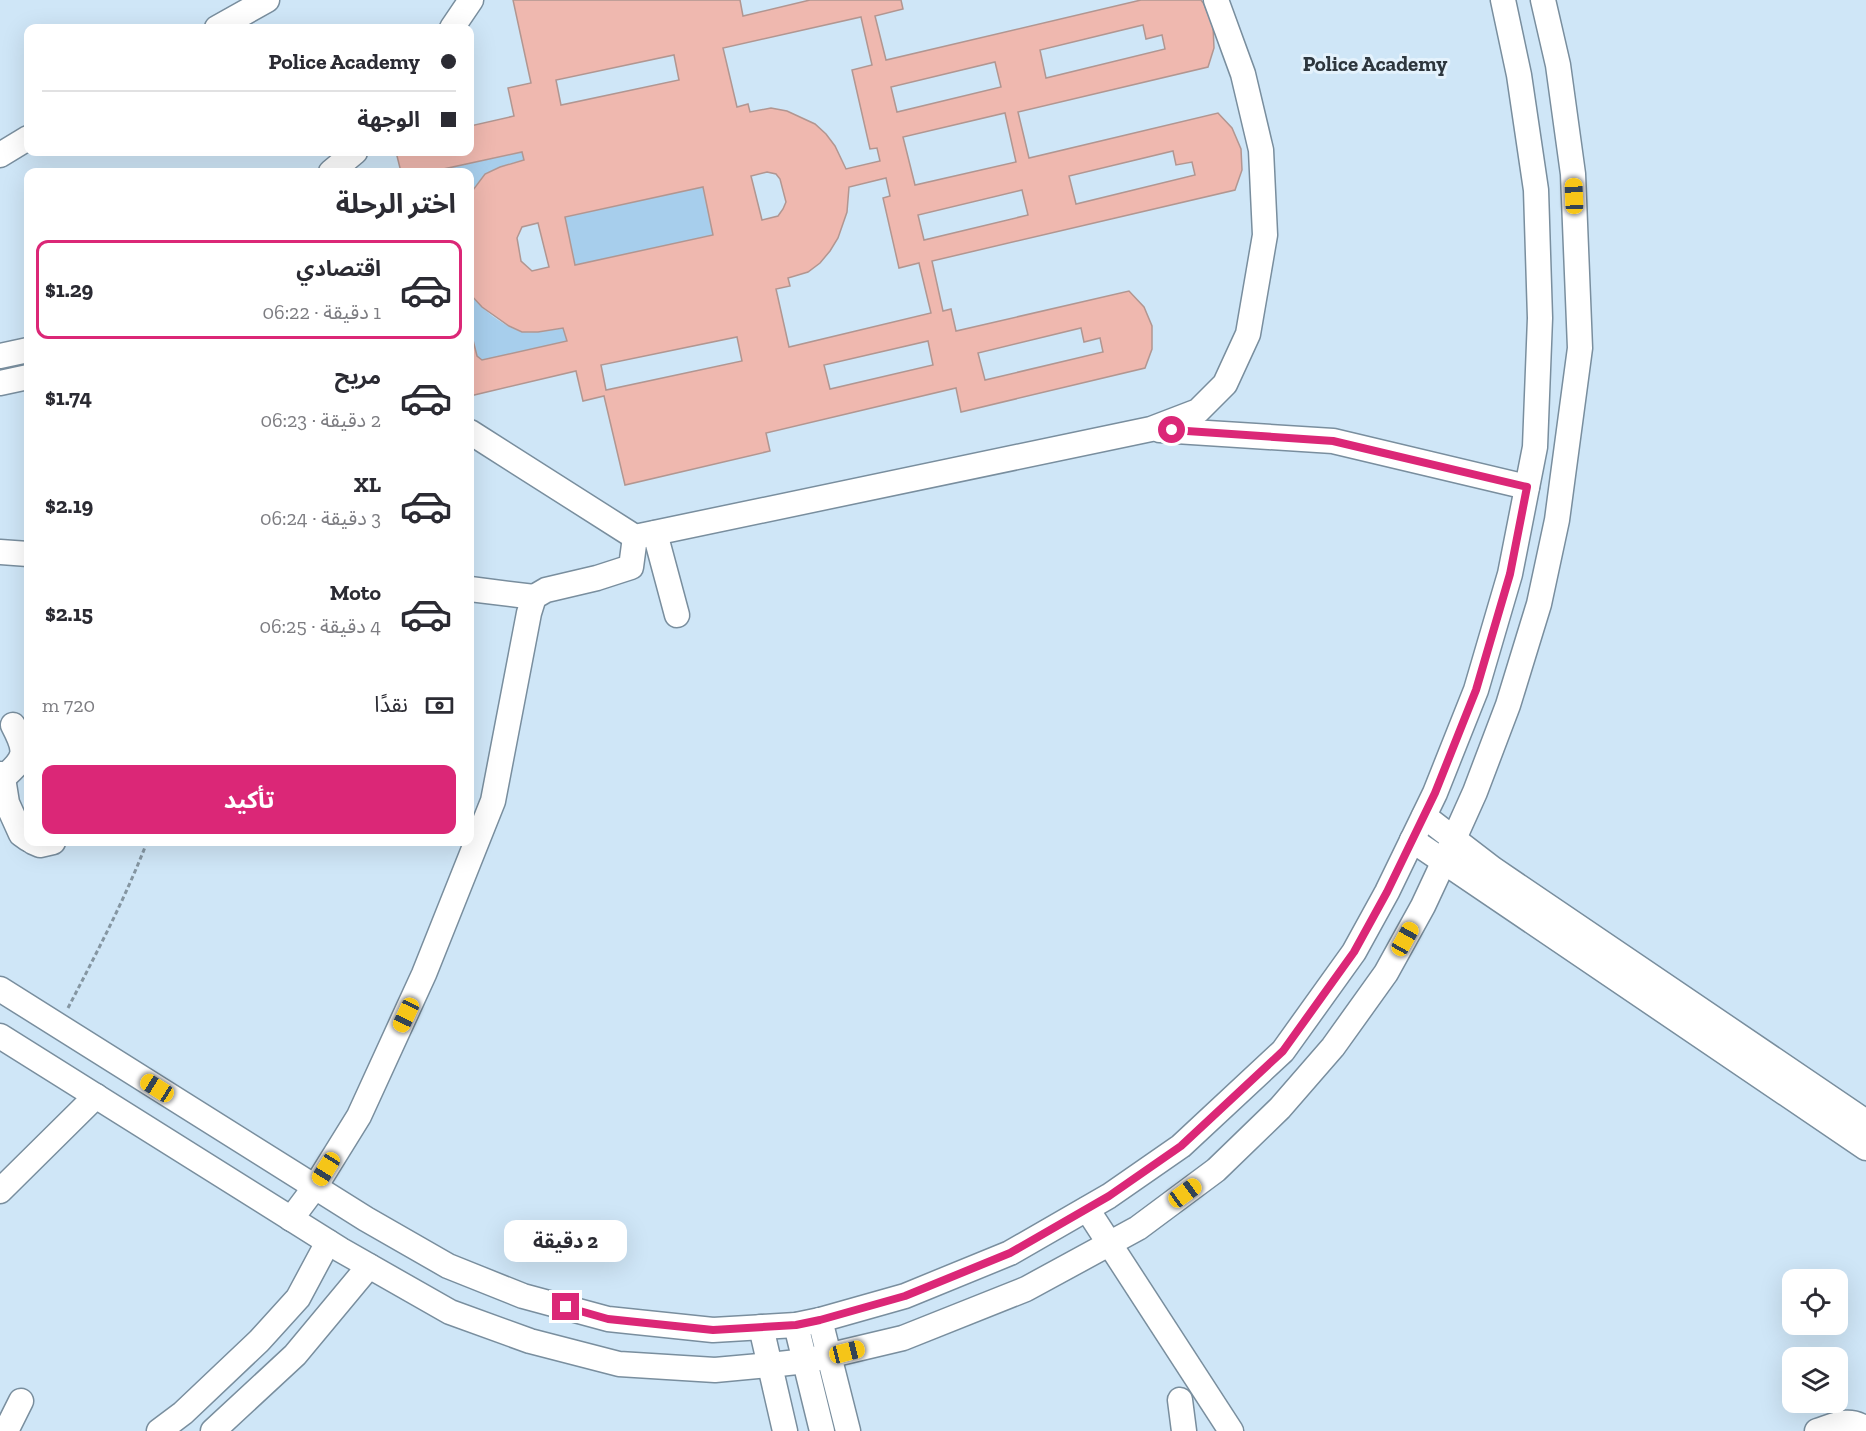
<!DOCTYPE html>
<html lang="ar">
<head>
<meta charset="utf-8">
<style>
  :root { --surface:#fff; --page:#f2f2f3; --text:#2b2b33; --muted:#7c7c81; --line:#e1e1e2; --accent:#db2777 }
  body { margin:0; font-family:"Zilla Slab","Noto Sans Arabic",serif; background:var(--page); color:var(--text); direction:rtl; height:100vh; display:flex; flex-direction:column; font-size:22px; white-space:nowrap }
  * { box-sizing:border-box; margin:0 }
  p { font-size:20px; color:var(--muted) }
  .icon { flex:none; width:33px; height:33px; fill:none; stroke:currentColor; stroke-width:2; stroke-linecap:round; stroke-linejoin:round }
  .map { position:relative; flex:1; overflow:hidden; direction:ltr }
  .details { position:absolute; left:24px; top:168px; width:450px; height:678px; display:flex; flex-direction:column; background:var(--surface); border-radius:12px; box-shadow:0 6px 24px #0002; direction:rtl }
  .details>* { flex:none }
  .guide { position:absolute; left:24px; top:24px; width:450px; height:132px; border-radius:12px; box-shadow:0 6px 24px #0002; direction:rtl; display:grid; align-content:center; height:132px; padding:0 18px; background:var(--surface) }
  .controls { position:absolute; left:1782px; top:1269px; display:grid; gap:12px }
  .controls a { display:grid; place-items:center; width:66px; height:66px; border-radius:12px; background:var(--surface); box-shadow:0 6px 24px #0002; font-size:30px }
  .end { position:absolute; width:27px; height:27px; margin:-14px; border:8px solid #db2777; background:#fff; box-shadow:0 0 0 3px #fff }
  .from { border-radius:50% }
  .bubble { position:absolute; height:42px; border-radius:12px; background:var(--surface); box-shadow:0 6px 24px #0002; font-size:20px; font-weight:700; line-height:42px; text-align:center; direction:rtl }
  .car { position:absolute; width:18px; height:36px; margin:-18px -9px; border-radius:8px; box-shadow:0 0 4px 2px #0007; background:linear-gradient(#f5c518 24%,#345 0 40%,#f5c518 0 76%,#345 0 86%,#f5c518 0) }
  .guide b { display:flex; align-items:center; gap:21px; height:57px; font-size:22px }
  .guide b+b { border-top:2px solid var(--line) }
  .guide i { width:15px; height:15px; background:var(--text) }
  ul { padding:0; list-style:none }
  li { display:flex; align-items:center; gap:18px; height:99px; margin:0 12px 9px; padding:0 6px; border:3px solid transparent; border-radius:12px }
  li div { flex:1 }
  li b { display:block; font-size:22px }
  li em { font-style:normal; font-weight:700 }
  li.selected { border-color:var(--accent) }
  li>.icon { width:54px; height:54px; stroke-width:1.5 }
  h2 { padding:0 18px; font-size:27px; line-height:72px }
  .pay { display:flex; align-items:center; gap:15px; height:66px; padding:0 18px; font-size:22px }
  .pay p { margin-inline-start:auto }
  .button { display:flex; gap:12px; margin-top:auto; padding:12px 18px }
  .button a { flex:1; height:69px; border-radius:12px; background:var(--accent); color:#fff; font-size:24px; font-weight:700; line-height:69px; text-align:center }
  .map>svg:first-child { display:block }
  .green { fill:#a7ceec }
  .building { fill:#efb8af; stroke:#b19691; stroke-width:1.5; fill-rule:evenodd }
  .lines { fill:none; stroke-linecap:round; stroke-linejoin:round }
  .minor-casing { stroke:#798e9e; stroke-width:27 }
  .path { stroke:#8596a2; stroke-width:3; stroke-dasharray:4.5 3; stroke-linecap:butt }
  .minor { stroke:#fff; stroke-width:24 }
  .route { stroke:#db2777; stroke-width:8 }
  .labels { text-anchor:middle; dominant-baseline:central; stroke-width:6; stroke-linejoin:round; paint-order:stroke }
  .quarter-label { font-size:21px; font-weight:bold; fill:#2d363d; stroke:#e4f2fc }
</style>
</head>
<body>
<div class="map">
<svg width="1866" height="1431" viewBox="0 0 1866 1431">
  <rect width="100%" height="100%" fill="#cfe6f7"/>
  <g class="green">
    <path d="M522 152 524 160C498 167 485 169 470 194V172H438L439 170Z"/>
    <polygon points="703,187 713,235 575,265 565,217"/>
    <path d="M470 294C480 308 507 330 525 332 538 333 550 330 563 328L567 341 482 360 477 356 470 328Z"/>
  </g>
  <path class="building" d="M513 0H740L743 16 810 0H901L903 9 875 16 886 60 1141 0H1201L1204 4 1213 26 1214 48 1208 67 1018 112 1029 158 1218 113 1232 128 1241 149 1242 170 1235 190 932 261 943 311 951 309 956 331 1129 291 1144 307 1152 326V349L1145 368 961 412 956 388 766 433 770 451 625 485 604 396 583 401 576 371 470 396V328L477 356 482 360 567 341 563 328 538 332H522L509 326 482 307 470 294V194L485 174 500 167 524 160 522 152 439 170 438 172H401L396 152H470V126L514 116 508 88 531 83ZM861 17 872 65 852 70 870 149 877 148 880 161 846 169 835 146 826 134 815 124 787 111 771 108 750 112 748 104 737 107 723 48ZM1143 25 1146 39 1162 35 1165 49 1046 78 1040 50ZM674 55 679 80 561 105 556 80ZM995 62 1001 87 897 112 891 87ZM1005 113 1016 162 915 185 903 137ZM1173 151 1176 165 1192 162 1195 175 1076 204 1069 176ZM767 172 776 174 780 179 786 202 783 209 778 216 762 220 751 176ZM886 178 890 196 883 198 899 268 919 263 931 313 789 347 776 289 790 286 788 278 808 272 820 263 830 251 838 238 847 212 849 187ZM703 187 713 235 575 265 565 217ZM1022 190 1028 215 924 240 918 215ZM538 223 549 267 532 271 521 261 517 238 522 227ZM1081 328 1084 342 1100 338 1103 352 985 380 978 353ZM737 337 742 361 606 390 601 365ZM928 341 933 365 830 389 824 365Z"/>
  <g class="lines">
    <defs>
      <g id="minor">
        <polyline points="217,28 267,0"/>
        <polyline points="452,28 471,0"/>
        <polyline points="0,155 28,138"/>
        <polyline points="331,172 355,152"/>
        <polyline points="0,356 28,350"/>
        <polyline points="0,383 28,377"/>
        <polyline points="1160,430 1333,441 1527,487"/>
        <polyline points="470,432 635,537 1151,429 1198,411 1225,384 1248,334 1265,235 1261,150 1243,74 1216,0"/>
        <polyline points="655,533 677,615"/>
        <polyline points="0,552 28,554"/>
        <polyline points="470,589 534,597"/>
        <polyline points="0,774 3,778 7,803 21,834 28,839"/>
        <path d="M3 778C27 757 27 752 13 725"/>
        <polyline points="1424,816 1493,869 1866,1122"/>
        <polyline points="1412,840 1866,1148"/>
        <polyline points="33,842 40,845 53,842"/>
        <polyline points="0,989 366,1219 448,1266 523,1296 608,1319 713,1330 796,1325 820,1320 905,1296 1010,1253 1109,1196 1181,1146 1283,1051 1354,952 1387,892 1435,793 1476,690 1510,574 1535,447 1540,318 1536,190 1519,75 1503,0"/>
        <polyline points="0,1036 341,1250 450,1312 530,1341 619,1364 715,1370 770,1365 806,1361 903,1338 1026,1289 1138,1228 1216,1170 1280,1108 1333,1047 1386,973 1423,906 1444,861 1475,792 1508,705 1539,604 1557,520 1580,348 1573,174 1558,65 1543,0"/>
        <polyline points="0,1191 96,1096"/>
        <polyline points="1087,1209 1231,1431"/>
        <polyline points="291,1219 315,1187 359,1116 424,974 493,801 529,613 534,597 546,590 597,578 631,567 635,537"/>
        <polyline points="820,1320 848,1431"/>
        <polyline points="796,1325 822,1431"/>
        <polyline points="761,1327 785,1431"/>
        <polyline points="1180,1400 1184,1431"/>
        <polyline points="6,1431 21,1401"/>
        <polyline points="159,1431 183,1413 259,1341 298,1298 328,1242"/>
        <polyline points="213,1431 295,1355 369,1266"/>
        <path d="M1817 1431C1836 1425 1849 1417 1866 1429"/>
      </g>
    </defs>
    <use href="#minor" class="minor-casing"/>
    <path class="path" d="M68 1008C96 954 125 899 147 842"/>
    <use href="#minor" class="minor"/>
  </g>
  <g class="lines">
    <polyline class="route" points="566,1307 608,1319 713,1330 796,1325 820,1320 905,1296 1010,1253 1109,1196 1181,1146 1283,1051 1354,952 1387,892 1435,793 1476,690 1510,574 1527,487 1333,441 1172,430"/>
  </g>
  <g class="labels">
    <g class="quarter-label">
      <text x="1375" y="63">Police Academy</text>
    </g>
  </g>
</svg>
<div class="controls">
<a><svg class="icon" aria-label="locate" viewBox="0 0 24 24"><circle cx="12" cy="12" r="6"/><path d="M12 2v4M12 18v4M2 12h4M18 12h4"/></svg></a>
<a><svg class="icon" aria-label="layers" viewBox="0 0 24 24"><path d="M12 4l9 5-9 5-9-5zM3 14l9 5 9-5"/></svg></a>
</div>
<i class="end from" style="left:1172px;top:430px"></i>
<i class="end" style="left:566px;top:1307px"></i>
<div class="bubble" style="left:504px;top:1220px;width:123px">2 دقيقة</div>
<i class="car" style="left:1574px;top:196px;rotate:358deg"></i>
<i class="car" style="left:1405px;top:939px;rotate:29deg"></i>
<i class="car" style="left:406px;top:1015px;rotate:205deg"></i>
<i class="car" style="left:157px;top:1088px;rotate:302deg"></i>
<i class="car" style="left:326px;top:1169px;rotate:212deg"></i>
<i class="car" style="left:1185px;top:1193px;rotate:54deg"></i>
<i class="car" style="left:847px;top:1352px;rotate:76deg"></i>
<div class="guide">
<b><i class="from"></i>Police Academy</b>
<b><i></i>الوجهة</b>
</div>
<section class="details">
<h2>اختر الرحلة</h2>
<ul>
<li class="selected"><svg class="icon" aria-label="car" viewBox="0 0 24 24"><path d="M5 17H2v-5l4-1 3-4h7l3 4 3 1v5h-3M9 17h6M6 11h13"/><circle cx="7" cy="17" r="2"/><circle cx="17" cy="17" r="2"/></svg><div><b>اقتصادي</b><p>1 دقيقة · 06:22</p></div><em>$1.29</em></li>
<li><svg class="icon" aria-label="car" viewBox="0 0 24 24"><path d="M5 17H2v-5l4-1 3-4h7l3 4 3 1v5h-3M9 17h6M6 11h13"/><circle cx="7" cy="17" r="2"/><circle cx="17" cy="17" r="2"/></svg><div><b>مريح</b><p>2 دقيقة · 06:23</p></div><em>$1.74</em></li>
<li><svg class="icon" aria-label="car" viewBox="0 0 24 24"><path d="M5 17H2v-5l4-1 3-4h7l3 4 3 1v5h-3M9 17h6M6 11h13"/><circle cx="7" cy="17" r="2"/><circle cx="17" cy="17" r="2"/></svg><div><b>XL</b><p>3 دقيقة · 06:24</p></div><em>$2.19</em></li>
<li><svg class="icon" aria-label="car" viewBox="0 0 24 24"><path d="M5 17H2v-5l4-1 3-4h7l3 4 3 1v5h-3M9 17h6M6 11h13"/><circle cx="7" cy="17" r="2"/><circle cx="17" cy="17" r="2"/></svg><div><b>Moto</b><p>4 دقيقة · 06:25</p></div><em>$2.15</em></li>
</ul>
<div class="pay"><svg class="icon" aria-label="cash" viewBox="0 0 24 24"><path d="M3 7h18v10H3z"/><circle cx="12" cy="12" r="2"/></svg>نقدًا<p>720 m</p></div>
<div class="button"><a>تأكيد</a></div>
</section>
</div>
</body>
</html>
